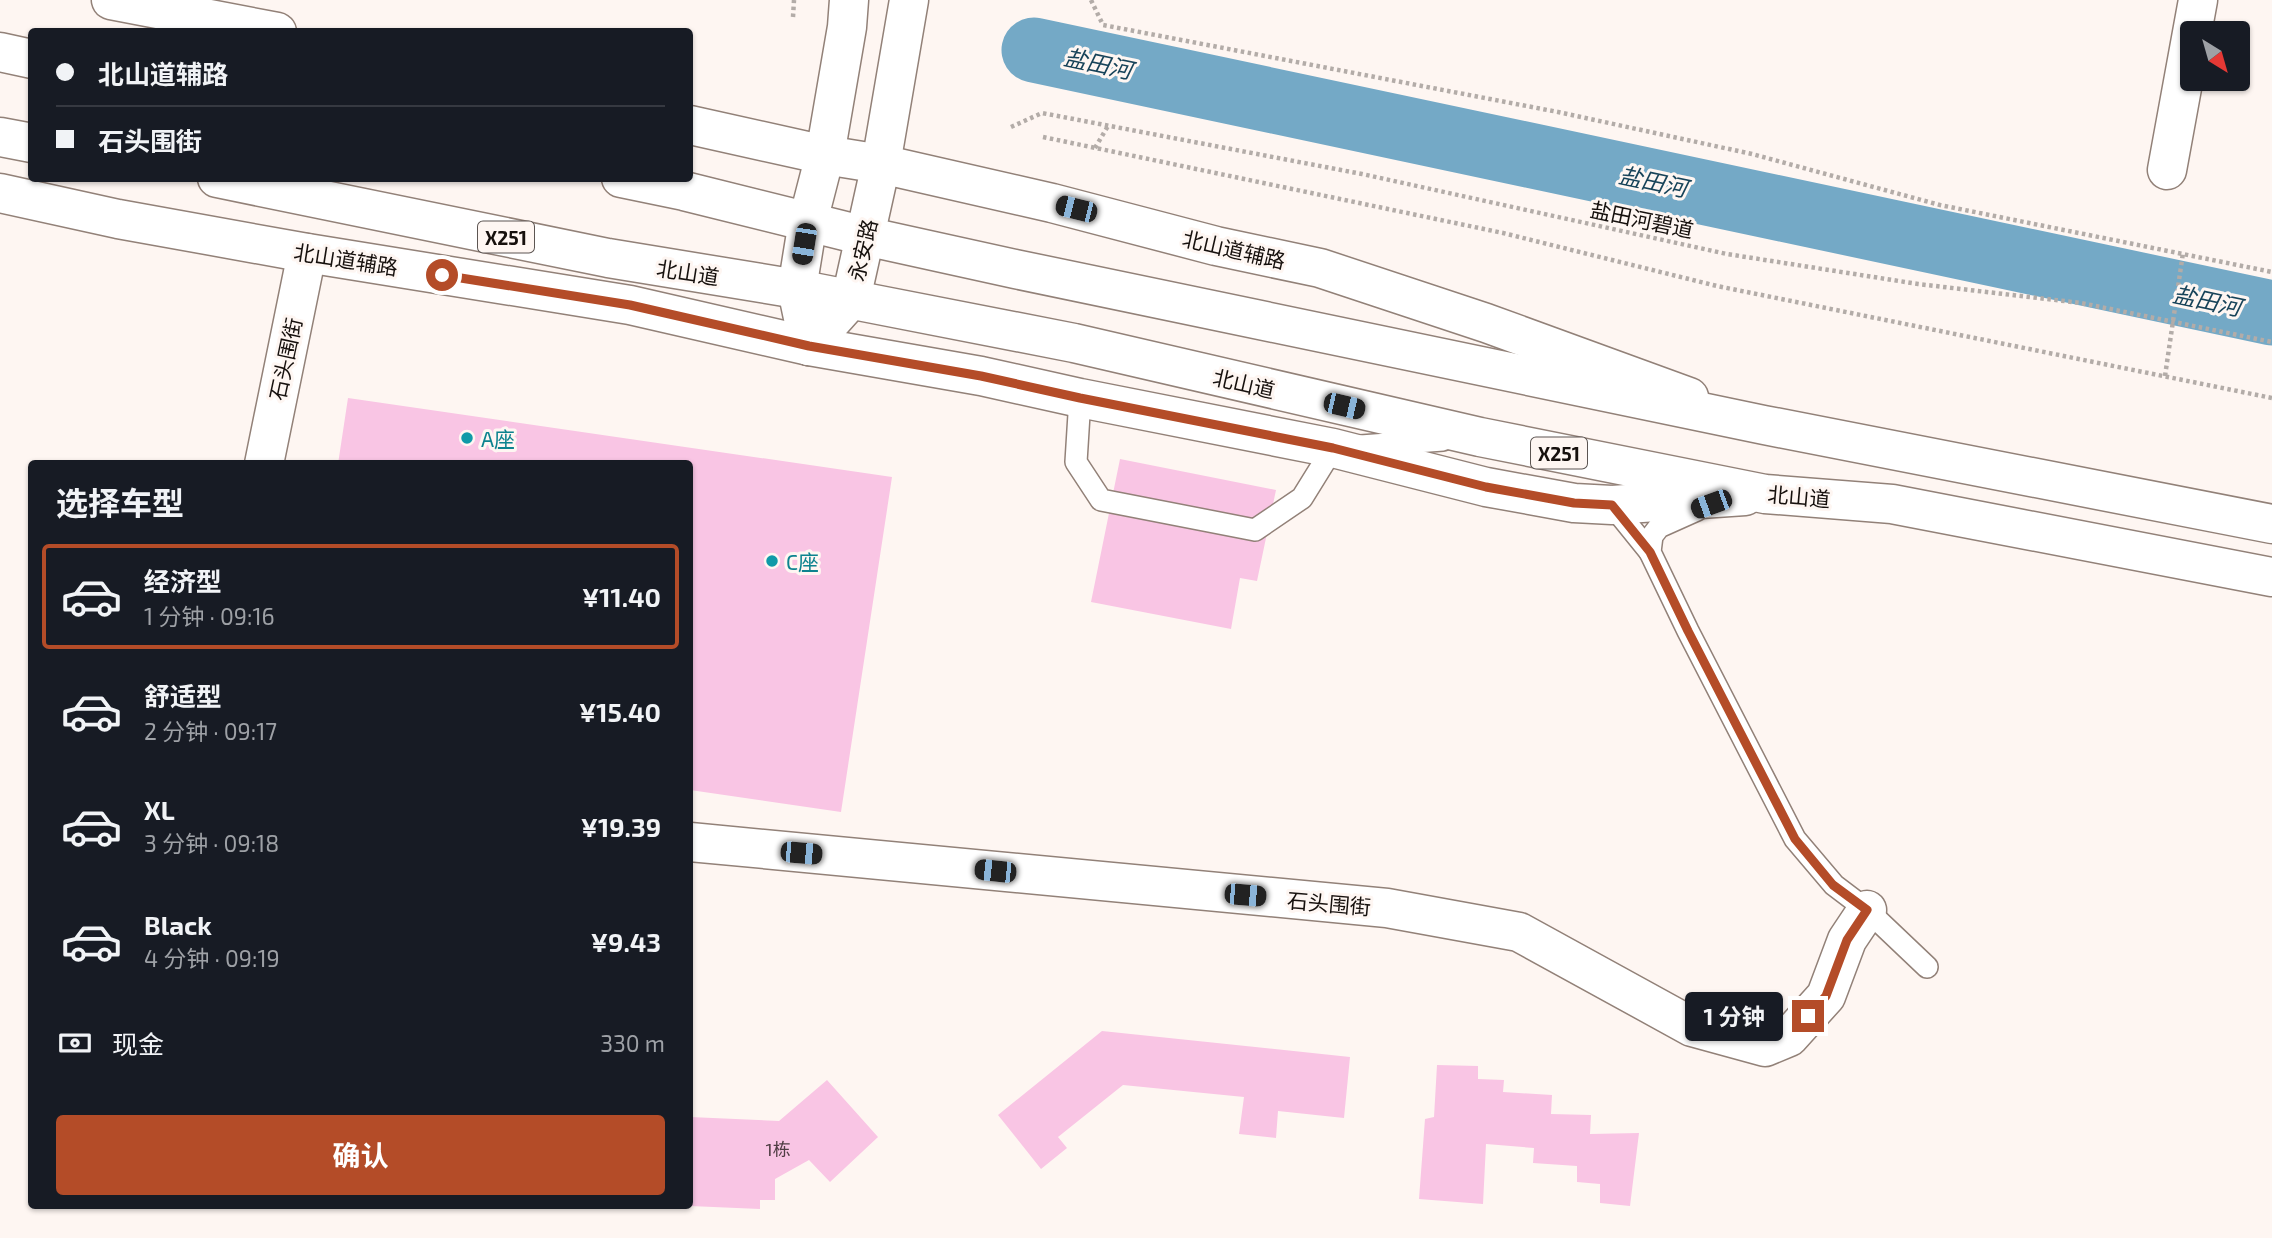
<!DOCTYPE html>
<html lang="zh">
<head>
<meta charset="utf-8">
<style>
  :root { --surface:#171b24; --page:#20242c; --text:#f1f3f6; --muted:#9ea1a6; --line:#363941; --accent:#b44c28 }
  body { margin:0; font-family:"Exo 2","Noto Sans SC",sans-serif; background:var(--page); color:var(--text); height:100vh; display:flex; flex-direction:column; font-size:26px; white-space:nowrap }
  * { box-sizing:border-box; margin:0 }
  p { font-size:23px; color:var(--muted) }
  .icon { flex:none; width:38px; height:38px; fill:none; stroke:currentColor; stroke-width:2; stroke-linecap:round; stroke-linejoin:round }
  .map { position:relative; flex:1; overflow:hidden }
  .sheet { position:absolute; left:28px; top:460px; width:665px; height:749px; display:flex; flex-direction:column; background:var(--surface); border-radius:7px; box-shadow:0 2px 5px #0004 }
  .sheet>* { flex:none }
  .banner { position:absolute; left:28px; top:28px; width:665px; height:154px; border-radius:7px; box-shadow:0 2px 5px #0004; display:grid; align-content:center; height:154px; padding:0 28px; background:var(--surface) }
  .needle { width:46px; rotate:143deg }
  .fabs { position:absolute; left:2180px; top:21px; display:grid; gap:14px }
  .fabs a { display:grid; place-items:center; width:70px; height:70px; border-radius:7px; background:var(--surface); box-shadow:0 2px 5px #0004; font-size:35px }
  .end { position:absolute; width:32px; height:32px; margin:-16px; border:9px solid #b44c28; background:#fff; box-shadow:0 0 0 4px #fff }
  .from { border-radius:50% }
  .bubble { position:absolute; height:49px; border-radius:7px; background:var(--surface); box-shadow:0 2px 5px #0004; font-size:23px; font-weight:700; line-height:49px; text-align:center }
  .car { position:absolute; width:21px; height:42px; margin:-21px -10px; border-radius:9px; box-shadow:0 0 5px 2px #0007; background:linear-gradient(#222 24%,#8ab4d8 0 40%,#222 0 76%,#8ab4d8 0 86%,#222 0) }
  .banner b { display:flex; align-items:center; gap:24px; height:66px; font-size:26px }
  .banner b+b { border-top:2px solid var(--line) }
  .banner i { width:18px; height:18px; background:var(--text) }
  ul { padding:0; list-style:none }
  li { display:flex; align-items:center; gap:21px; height:105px; margin:0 14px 10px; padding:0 14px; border:4px solid transparent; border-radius:7px }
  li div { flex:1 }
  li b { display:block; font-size:26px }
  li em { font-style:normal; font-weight:700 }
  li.on { border-color:var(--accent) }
  li>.icon { width:63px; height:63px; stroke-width:1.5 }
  h2 { padding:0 28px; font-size:32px; line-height:84px }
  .pay { display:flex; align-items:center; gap:18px; height:77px; padding:0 28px; font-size:26px }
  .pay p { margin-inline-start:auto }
  .button { display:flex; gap:14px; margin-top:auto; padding:14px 28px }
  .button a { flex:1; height:80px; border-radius:7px; background:var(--accent); color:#fff; font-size:28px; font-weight:700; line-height:80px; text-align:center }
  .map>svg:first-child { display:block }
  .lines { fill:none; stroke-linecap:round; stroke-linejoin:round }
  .river { stroke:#74a9c6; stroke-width:65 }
  .building { fill:#f9c5e4 }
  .service-casing { stroke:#928178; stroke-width:24 }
  .minor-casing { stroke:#928178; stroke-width:41 }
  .tertiary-casing { stroke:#928178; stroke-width:41 }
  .secondary-casing { stroke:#928178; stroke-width:41 }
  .primary-casing { stroke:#928178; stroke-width:41 }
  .path { stroke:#b3aca8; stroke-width:4.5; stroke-dasharray:3.5 3.5; stroke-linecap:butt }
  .service { stroke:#fff; stroke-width:21 }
  .minor { stroke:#fff; stroke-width:38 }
  .tertiary { stroke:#fff; stroke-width:38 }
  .secondary { stroke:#fff; stroke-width:38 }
  .primary { stroke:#fff; stroke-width:38 }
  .route { stroke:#b44c28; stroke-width:9 }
  .culture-dot { fill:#0f9aa8; stroke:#fef6f2; stroke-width:2.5 }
  .labels { text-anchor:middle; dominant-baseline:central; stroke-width:6; stroke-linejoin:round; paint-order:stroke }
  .number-label { font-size:18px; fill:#4f3d43 }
  .shield { fill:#fef6f2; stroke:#5c5552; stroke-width:2 }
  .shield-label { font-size:19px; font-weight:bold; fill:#16100d }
  .street-label { font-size:21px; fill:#16100d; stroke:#fef6f2 }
  .culture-label { font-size:21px; fill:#0d838f; stroke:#fef6f2; text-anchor:start }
  .water-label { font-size:23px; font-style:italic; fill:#174359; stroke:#fef6f2 }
</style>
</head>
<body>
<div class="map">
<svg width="2272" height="1238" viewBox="0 0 2272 1238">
  <rect width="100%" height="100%" fill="#fef6f2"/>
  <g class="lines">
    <polyline class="river" points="1034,50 2272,313"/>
  </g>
  <g class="building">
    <polygon points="348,398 892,477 841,812 690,790 690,464 338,464"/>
    <polygon points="1120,459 1276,490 1257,581 1240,578 1231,629 1091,602"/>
    <polygon points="1102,1031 1350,1057 1344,1118 1278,1111 1276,1138 1239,1134 1244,1097 1123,1085 1058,1137 1067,1148 1041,1169 998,1115"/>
    <polygon points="1437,1065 1478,1066 1478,1079 1504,1080 1503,1092 1552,1095 1551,1114 1591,1115 1590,1134 1639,1133 1630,1206 1600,1203 1600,1184 1577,1182 1577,1166 1533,1163 1534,1148 1486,1144 1483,1204 1419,1199 1425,1119 1434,1117"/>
    <polygon points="827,1080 878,1137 830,1182 809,1160 775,1179 775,1200 760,1200 760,1209 690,1206 690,1117 779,1121"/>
  </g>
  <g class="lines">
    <defs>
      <g id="service">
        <polyline points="1080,398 1076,462 1101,500 1255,530 1302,498 1333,448 1443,440"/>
        <polyline points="1612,505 1650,552"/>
        <polyline points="1697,510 1659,527 1652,536 1650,552 1688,631 1795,839 1834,885 1867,910 1927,967"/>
      </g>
      <g id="minor">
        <polyline points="2167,170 2198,0"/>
        <polyline points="264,464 307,253"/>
        <polyline points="690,842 1387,908 1519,932 1692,1027 1765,1047 1789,1037 1826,996 1847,940 1867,910"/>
      </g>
      <g id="tertiary">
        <polyline points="111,0 277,32"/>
        <polyline points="690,125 825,155 881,164 1052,203 1216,246 1320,268 1486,323 1689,397"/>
        <polyline points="0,193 118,219 307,253 630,305 809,346 981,376 1080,398 1333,448 1486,487 1574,503 1612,505 1745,496"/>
      </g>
      <g id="secondary">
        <polyline points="809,346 851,299 881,164 909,0"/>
        <polyline points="809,346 797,289 808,221 825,155 847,27 849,0"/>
      </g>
      <g id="primary">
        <polyline points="0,52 32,59"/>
        <polyline points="0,137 32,143"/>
        <polyline points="217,178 608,258 797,289 1074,343 1480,437 1765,494 1892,504 2272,577"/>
        <polyline points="621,178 684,191 865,236 1015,269 1764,425 2272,524"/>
      </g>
    </defs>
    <use href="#service" class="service-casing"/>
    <use href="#minor" class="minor-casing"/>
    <use href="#tertiary" class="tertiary-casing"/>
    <use href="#secondary" class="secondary-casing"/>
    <use href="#primary" class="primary-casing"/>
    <g class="path">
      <polyline points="1091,0 1103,25 1558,112 1752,154 1940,205 2272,272"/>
      <polyline points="793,17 794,0"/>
      <polyline points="1011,127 1042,113 1362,174 1727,254 1918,284 2081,303 2272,342"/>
      <polyline points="1043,137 1503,233 1717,286 2272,398"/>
      <polyline points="1095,148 1108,126"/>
      <polyline points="2165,376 2183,253"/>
    </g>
    <use href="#service" class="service"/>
    <use href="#minor" class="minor"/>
    <use href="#tertiary" class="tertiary"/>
    <use href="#secondary" class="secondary"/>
    <use href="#primary" class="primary"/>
  </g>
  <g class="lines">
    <polyline class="route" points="442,275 630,305 809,346 981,376 1080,398 1333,448 1486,487 1574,503 1612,505 1650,552 1688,631 1795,839 1833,885 1867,910 1847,940 1826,996 1808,1016"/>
  </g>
  <g class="culture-dot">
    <circle cx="467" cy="438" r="7"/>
    <circle cx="772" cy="561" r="7"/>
  </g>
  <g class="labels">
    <g class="number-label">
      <text x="778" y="1149">1栋</text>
    </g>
    <g class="shield">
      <rect x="478" y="221.5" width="56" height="31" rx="5"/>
      <rect x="1531" y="437.5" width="56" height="31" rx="5"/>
    </g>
    <g class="shield-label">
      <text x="506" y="237">X251</text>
      <text x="1559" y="453">X251</text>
    </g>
    <g class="street-label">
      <text transform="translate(1642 219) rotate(12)">盐田河碧道</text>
      <text transform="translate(1234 249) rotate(13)">北山道辅路</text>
      <text transform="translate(862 250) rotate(-77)">永安路</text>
      <text transform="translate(346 259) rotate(9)">北山道辅路</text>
      <text transform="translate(688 272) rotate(9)">北山道</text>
      <text transform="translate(285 359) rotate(-78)">石头围街</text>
      <text transform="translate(1244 383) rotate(13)">北山道</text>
      <text transform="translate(1799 496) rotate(5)">北山道</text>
      <text transform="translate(1329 903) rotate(5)">石头围街</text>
    </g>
    <g class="culture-label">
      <text x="481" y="438">A座</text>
      <text x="786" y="561">C座</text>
    </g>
    <g class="water-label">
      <text transform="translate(1098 63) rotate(12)">盐田河</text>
      <text transform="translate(1653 181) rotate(12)">盐田河</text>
      <text transform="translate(2207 300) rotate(12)">盐田河</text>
    </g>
  </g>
</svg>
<div class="fabs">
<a><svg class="needle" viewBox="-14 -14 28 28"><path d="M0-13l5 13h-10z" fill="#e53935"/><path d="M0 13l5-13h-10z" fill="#9ea1a6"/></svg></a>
</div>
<i class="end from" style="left:442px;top:275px"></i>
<i class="end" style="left:1808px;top:1016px"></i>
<div class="bubble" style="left:1685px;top:992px;width:98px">1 分钟</div>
<i class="car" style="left:1076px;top:209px;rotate:284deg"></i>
<i class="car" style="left:804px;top:244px;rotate:189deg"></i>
<i class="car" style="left:1344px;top:406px;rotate:103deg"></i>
<i class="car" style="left:1711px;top:504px;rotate:250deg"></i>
<i class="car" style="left:801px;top:853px;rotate:95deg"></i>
<i class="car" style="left:995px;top:871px;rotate:276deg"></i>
<i class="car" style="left:1245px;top:895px;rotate:95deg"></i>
<div class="banner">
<b><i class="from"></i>北山道辅路</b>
<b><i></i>石头围街</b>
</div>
<section class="sheet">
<h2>选择车型</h2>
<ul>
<li class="on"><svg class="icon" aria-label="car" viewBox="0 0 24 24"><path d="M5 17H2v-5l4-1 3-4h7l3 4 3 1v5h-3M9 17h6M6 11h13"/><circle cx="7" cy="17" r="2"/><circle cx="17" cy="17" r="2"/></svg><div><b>经济型</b><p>1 分钟 · 09:16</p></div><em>¥11.40</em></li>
<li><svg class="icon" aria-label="car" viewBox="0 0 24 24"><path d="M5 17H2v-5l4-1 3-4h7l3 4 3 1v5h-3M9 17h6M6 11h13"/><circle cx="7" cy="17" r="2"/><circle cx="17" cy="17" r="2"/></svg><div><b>舒适型</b><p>2 分钟 · 09:17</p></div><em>¥15.40</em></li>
<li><svg class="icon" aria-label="car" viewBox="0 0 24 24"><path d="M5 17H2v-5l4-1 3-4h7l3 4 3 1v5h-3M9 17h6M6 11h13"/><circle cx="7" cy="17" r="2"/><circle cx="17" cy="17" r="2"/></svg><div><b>XL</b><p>3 分钟 · 09:18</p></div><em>¥19.39</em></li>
<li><svg class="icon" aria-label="car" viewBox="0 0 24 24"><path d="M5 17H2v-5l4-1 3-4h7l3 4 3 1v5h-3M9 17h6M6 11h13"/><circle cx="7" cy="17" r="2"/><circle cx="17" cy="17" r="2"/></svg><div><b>Black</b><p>4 分钟 · 09:19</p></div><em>¥9.43</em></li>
</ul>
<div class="pay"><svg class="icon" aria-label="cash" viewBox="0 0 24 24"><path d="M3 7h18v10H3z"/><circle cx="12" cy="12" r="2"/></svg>现金<p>330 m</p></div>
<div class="button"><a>确认</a></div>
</section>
</div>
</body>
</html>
